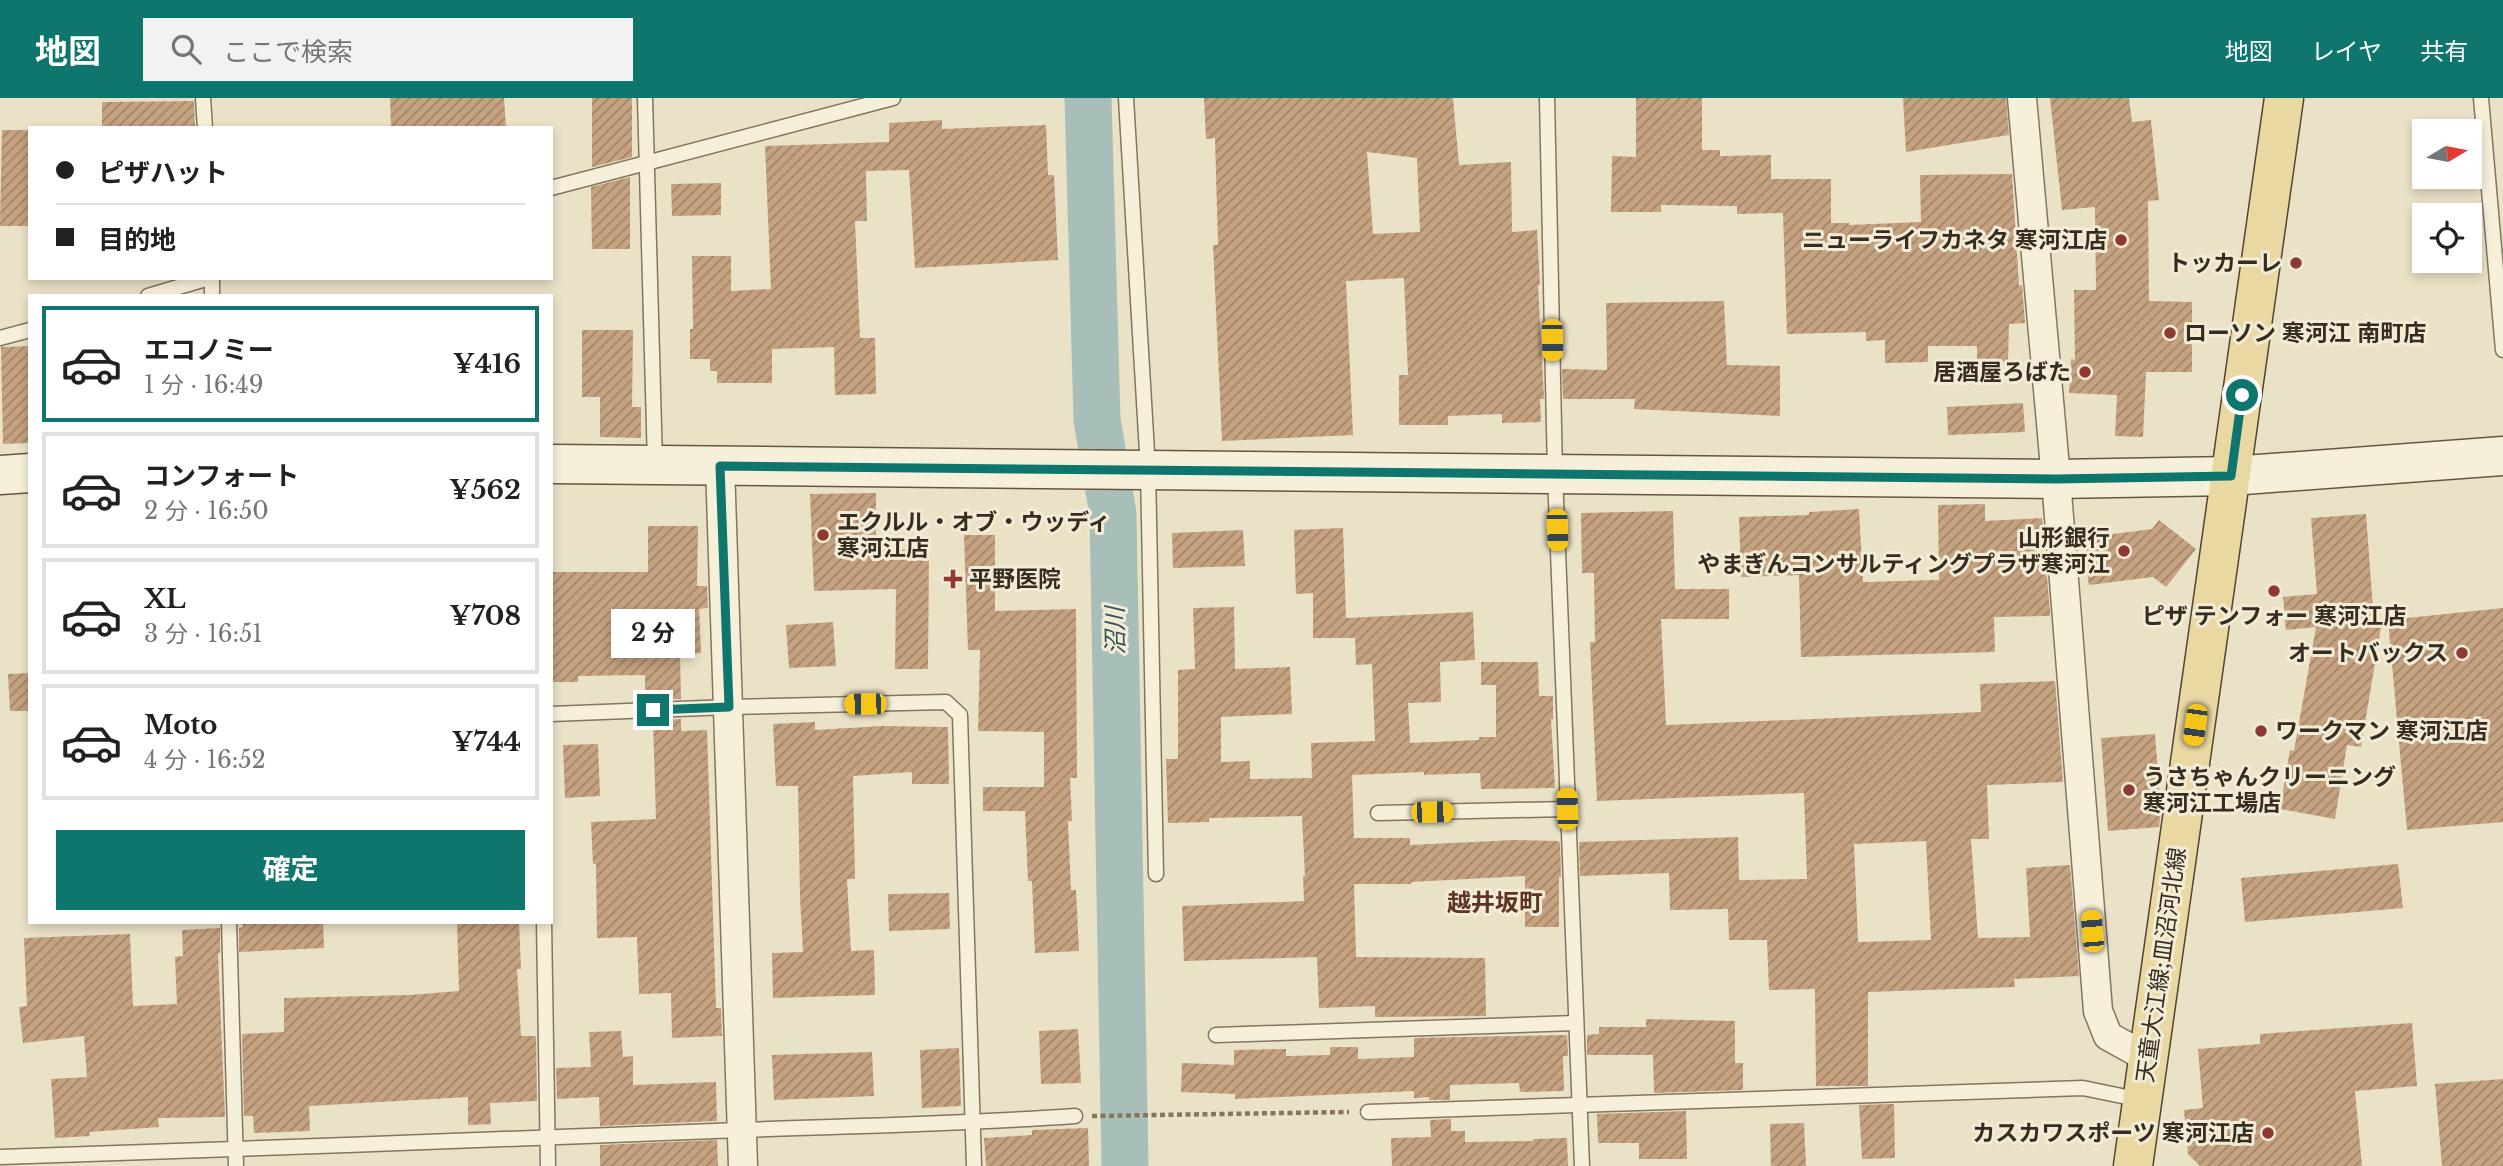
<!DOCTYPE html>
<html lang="ja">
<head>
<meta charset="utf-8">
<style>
  :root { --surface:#fff; --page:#f2f2f2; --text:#202124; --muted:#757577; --line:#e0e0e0; --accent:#0f766e }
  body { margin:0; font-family:"Libre Baskerville","Noto Sans JP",serif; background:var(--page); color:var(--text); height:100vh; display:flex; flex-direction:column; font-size:26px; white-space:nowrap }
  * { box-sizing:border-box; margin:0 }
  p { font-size:23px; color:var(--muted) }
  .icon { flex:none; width:38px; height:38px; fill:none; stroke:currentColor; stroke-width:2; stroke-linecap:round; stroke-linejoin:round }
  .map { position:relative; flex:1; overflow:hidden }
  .side { position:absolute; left:28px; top:196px; width:525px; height:630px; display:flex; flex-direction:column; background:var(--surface); border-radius:0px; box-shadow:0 4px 10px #0003 }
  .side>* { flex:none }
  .banner { position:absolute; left:28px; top:28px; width:525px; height:154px; border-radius:0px; box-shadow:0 4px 10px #0003; display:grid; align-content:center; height:154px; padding:0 28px; background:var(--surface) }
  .needle { width:46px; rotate:80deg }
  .fabs { position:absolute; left:2412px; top:21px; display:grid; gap:14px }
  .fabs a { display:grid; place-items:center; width:70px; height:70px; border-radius:0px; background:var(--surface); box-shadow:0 4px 10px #0003; font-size:35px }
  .end { position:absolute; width:32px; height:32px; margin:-16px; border:9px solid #0f766e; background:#fff; box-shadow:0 0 0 4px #fff }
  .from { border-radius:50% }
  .bubble { position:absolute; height:49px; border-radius:0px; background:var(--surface); box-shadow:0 4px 10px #0003; font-size:23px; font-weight:700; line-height:49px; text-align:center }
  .car { position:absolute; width:21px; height:42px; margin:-21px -10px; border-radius:9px; box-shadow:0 0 5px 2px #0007; background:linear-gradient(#f5c518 24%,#345 0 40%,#f5c518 0 76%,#345 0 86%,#f5c518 0) }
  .banner b { display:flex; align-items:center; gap:24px; height:66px; font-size:26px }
  .banner b+b { border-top:2px solid var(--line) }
  .banner i { width:18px; height:18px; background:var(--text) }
  ul { padding:12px 0 0; list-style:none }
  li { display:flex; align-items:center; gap:21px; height:116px; margin:0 14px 10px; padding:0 14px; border:4px solid var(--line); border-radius:0px }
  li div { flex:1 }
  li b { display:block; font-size:26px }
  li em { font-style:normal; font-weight:700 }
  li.active { border-color:var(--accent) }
  li>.icon { width:63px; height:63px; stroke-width:1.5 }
  .primary-button { display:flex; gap:14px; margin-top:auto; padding:14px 28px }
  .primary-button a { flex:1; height:80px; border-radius:0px; background:var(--accent); color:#fff; font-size:28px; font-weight:700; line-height:80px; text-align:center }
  header { display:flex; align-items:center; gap:42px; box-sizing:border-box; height:98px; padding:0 35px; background:var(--accent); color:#fff }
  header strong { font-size:33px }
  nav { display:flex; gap:38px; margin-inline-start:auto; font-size:24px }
  .search { width:490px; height:63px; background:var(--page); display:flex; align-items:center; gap:18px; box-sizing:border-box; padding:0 24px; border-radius:0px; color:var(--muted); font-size:26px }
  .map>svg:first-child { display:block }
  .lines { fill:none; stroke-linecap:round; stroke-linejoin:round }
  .river { stroke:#a8bfb9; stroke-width:47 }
  .building { fill:url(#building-hatch); fill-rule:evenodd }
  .lane-casing { stroke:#84755e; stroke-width:17 }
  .street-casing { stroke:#84755e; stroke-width:31 }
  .secondary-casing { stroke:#665641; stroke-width:41 }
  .primary-casing { stroke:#534332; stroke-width:41 }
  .path { stroke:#84755e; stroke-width:4.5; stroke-dasharray:5 3.5; stroke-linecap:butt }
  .lane { stroke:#f6efda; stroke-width:14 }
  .street { stroke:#f6efda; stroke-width:28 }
  .secondary { stroke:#f6efda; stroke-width:38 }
  .primary { stroke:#ead8a3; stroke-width:38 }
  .route { stroke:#0f766e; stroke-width:9 }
  .poi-dot { fill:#8e3933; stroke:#f2ecd6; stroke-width:2.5 }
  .labels { text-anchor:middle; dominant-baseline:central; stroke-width:6; stroke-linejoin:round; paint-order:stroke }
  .poi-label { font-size:23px; font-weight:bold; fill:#362c20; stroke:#f2ecd6; text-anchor:end }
  .street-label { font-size:23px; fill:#362c20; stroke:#f2ecd6 }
  .water-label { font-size:24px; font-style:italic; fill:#315454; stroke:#f2ecd6 }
  .neighbourhood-label { font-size:24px; font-weight:bold; fill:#5f3424; stroke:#f2ecd6 }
</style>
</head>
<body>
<header>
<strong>地図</strong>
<div class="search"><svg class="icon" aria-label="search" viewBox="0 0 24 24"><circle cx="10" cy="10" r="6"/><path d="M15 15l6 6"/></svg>ここで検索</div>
<nav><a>地図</a><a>レイヤ</a><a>共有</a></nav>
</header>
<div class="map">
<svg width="2503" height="1068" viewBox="0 0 2503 1068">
  <defs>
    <pattern id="building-hatch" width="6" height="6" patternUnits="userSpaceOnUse" patternTransform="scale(1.75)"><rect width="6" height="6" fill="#c5a280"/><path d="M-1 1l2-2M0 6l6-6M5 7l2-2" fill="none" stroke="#a18468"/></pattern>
  </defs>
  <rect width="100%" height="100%" fill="#eae2c7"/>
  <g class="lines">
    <polyline class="river" points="1088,0 1097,322 1113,416 1125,1068"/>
  </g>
  <g class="building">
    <polygon points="390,0 504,0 506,30 391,30"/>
    <polygon points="592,0 632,0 632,59 592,69"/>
    <path d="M1204 0H1453L1459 67 1511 64 1512 134 1537 132 1540 187H1538L1544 301H1540L1541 324 1502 325V316L1448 318V327H1399V277H1408L1404 180 1346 183 1353 337 1222 343 1213 147H1218L1215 40 1206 41ZM1367 54 1417 60 1420 134 1373 136Z"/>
    <polygon points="1636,0 1702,0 1702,52 1720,52 1720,58 1771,57 1771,81 1831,81 1831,125 1849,125 1849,127 1921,124 1920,77 2012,76 2019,188 2022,187 2025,225 2009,226 2008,264 1977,263 1977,248 1928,248 1928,264 1885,265 1885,242 1866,243 1866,234 1787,236 1783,115 1737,116 1737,108 1661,107 1661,114 1611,114 1612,58 1636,59"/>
    <polygon points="1903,0 2006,0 2009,37 1906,54"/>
    <polygon points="2050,0 2129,0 2132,24 2151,22 2159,102 2148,103 2149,203 2192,204 2192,274 2146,274 2143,339 2115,338 2117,297 2069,295 2071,261 2075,262 2074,192 2096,192 2095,109 2062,112"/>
    <polygon points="194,3 195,30 102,30 102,4"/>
    <polygon points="942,22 942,31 1046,27 1048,77 1054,77 1058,162 915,170 909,72 866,73 867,123 855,123 860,240 875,240 876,296 835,297 834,249 772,251 772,285 717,285 717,273 710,273 710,261 690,261 690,231 693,231 692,158 731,158 731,193 771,191 765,48 889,44 889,25"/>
    <polygon points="2,32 30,32 30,128 0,128"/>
    <polygon points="630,79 630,151 592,151 591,89"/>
    <polygon points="721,85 721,117 672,118 671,86"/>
    <polygon points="1724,203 1727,267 1780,268 1780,318 1634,311 1635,301 1563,301 1562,271 1607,272 1606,205"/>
    <polygon points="582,232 633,232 632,309 641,309 641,340 600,339 600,299 582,299"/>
    <polygon points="30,248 30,345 3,346 1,249"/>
    <polygon points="2023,305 2025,334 1948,337 1947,309"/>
    <polygon points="876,395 876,441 879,441 879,452 929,451 928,571 895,571 896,491 814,493 810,396"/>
    <polygon points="1985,406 1985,423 2042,420 2050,514 2050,518 1994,519 1995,554 1801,559 1799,477 1741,479 1739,419 1809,417 1809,414 1859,411 1863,484 1939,482 1938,407"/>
    <path d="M1673 413 1675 491H1729V521H1661L1666 627 1981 614 1980 586 2055 583 2063 684 1987 687 1989 741H1971L1978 840 2030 839 2026 770 2070 767 2079 878 2014 881 2015 889 1868 894V988H1816L1815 891 1769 892 1767 842H1729L1728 811 1670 812 1669 775 1580 778 1579 744 1738 739 1739 782 1807 781 1804 695 1597 703 1590 544H1595L1594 475H1582L1581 415ZM1926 743 1931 842 1858 844 1854 746Z"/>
    <polygon points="2366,416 2374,524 2382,523 2361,649 2347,647 2335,721 2280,711 2290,652 2294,653 2316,529 2286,532 2283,499 2317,496 2311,420"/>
    <polygon points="2159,422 2196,451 2166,489 2153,479 2089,487 2082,440 2152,431"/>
    <polygon points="648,428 698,428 697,488 707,488 708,510 699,511 701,555 680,556 681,601 653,602 653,598 645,598 645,577 578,578 578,584 551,584 551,474 648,474"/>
    <polygon points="1343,430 1346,520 1473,514 1475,562 1440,564 1441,604 1408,605 1410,645 1479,642 1479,639 1496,639 1496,587 1481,587 1481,564 1538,564 1539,598 1553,598 1553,621 1551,621 1555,690 1481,691 1480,675 1424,677 1424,674 1352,677 1354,740 1410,740 1410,747 1515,742 1558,743 1560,745 1561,779 1559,779 1559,829 1525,829 1525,778 1411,784 1411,786 1354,786 1356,859 1485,860 1486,918 1375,919 1375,908 1319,910 1317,859 1184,863 1182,808 1304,803 1303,778 1305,778 1302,718 1209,720 1209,724 1168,725 1166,661 1178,661 1178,572 1195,571 1193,510 1234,509 1235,571 1290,569 1292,616 1221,619 1221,664 1250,663 1250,681 1312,680 1311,645 1375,643 1372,566 1356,567 1355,540 1313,540 1313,495 1296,496 1294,432"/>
    <polygon points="1243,432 1245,468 1173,470 1172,435"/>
    <polygon points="964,437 995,437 995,513 1076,511 1077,680 1070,680 1072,723 1068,723 1071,792 1076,792 1079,853 1035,855 1032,783 1028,783 1025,713 983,713 983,689 1044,689 1044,634 978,633 980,552 968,552"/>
    <polygon points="2503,510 2503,724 2407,732 2388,522"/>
    <polygon points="833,524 836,568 789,570 786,527"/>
    <polygon points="30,575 30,613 10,613 8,576"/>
    <polygon points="681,621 681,633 707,632 716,910 721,910 722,938 672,940 671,895 639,896 637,839 597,840 596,766 593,766 591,724 656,721 653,622"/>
    <polygon points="815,624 815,632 883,628 948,629 949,686 912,686 912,674 853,678 855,781 847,781 851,853 874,852 875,897 773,900 772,855 803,854 800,799 798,688 776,688 773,626"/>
    <polygon points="2155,636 2161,713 2159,729 2108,733 2101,640"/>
    <polygon points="598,646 600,698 565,700 563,647"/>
    <polygon points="2398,766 2403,810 2245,824 2241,780"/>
    <polygon points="949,795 950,831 889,833 888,796"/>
    <polygon points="242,824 323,824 324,850 239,854 239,830 243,829"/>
    <polygon points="457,824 519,824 521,871 517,871 521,938 536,938 537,1003 490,1005 491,1026 468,1027 468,999 309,1008 310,1033 254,1035 253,1018 244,1018 242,936 284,934 284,900 410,897 459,893"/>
    <polygon points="220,830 220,855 218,855 225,1019 158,1020 159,1029 89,1034 90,1038 55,1040 51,981 87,979 84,938 23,945 19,909 27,908 24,840 130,836 133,908 177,906 175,859 183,858 182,832"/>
    <polygon points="1646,921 1735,923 1735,965 1743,965 1743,992 1654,995 1653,957 1587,957 1587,937 1599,936 1599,929 1646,929"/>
    <polygon points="2412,925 2417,988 2355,993 2362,1068 2200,1068 2188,1056 2184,1012 2203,1010 2198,951 2260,946 2260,936"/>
    <polygon points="1078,931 1081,985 1041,986 1039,933"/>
    <polygon points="621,933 623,959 633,958 633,987 716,984 717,1023 600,1028 599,999 557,1001 556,970 591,969 589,934"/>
    <polygon points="1567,937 1568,958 1563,958 1564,993 1520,994 1519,985 1450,987 1450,1002 1429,1002 1429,999 1414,1000 1414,993 1235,1001 1235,996 1181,994 1182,965 1234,967 1234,952 1286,951 1286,958 1330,957 1330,949 1358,949 1358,961 1414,959 1414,940"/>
    <polygon points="959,950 961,1008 922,1010 920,952"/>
    <polygon points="872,954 874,998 774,1002 772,957"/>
    <polygon points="2503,981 2503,1068 2442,1068 2435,986"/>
    <polygon points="1894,1006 1895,1060 1862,1061 1859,1007"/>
    <polygon points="1686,1013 1687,1061 1639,1061 1639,1045 1598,1045 1597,1016"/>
    <polygon points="1451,1021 1451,1033 1465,1033 1465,1044 1533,1043 1533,1041 1567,1040 1568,1068 1392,1068 1391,1040 1431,1039 1430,1022"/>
    <polygon points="1804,1025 1806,1068 1771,1068 1770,1026"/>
    <polygon points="1088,1030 1089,1068 986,1068 984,1040 1032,1037 1032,1032"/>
    <polygon points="717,1042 718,1068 600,1068 600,1047"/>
  </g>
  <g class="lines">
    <defs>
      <g id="lane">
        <polyline points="203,0 205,30"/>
        <polyline points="645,0 655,366"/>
        <polyline points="1126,0 1148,371 1156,776"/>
        <polyline points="1547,0 1555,376 1582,1068"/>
        <polyline points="2481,0 2503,252"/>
        <polyline points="551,90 893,0"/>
        <polyline points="212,180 212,198"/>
        <polyline points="148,198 209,180"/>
        <polyline points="0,240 30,232"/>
        <polyline points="551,616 729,609 946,604 960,617 974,1068"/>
        <polyline points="1378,715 1567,711"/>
        <polyline points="229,824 236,1068"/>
        <polyline points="544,824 548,1068"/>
        <polyline points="1216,937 1575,925"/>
        <polyline points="1368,1014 2083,990 2141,1002"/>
        <path d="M0 1059C247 1052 493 1041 740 1032 852 1028 963 1026 1075 1018"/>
      </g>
      <g id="street">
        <polyline points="2022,0 2056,381 2098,913 2108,938 2148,960"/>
        <polyline points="720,367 743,1068"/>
      </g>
      <g id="secondary">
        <polyline points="551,366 2056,381 2231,378 2503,358"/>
        <polyline points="0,377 30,375"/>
      </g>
      <polyline id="primary" points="2133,1068 2284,0"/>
    </defs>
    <use href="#lane" class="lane-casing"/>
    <use href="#street" class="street-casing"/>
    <use href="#secondary" class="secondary-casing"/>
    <use href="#primary" class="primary-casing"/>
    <polyline class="path" points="1092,1018 1349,1014"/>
    <use href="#lane" class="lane"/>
    <use href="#street" class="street"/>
    <use href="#secondary" class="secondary"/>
    <use href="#primary" class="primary"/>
  </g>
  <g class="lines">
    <polyline class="route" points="653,612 729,609 720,368 2056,381 2231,378 2242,297"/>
  </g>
  <g class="poi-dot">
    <circle cx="2121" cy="142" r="7"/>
    <circle cx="2296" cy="165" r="7"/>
    <circle cx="2170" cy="235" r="7"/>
    <circle cx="2085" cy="274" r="7"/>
    <circle cx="823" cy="437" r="7"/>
    <circle cx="2124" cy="453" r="7"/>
    <path d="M949.5 470.5h7v7h7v7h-7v7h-7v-7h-7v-7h7z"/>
    <circle cx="2274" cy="493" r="7"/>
    <circle cx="2462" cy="555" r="7"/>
    <circle cx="2261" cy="633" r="7"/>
    <circle cx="2129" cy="692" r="7"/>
    <circle cx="2268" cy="1035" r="7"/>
  </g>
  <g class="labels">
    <g class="poi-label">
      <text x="2107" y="142">ニューライフカネタ 寒河江店</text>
      <text x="2282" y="165">トッカーレ</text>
      <text x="2184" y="235" text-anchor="start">ローソン 寒河江 南町店</text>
      <text x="2071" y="274">居酒屋ろばた</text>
      <text x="837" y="424" text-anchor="start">エクルル・オブ・ウッディ<tspan x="837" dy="26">寒河江店</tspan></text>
      <text x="2110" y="440">山形銀行<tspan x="2110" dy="26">やまぎんコンサルティングプラザ寒河江</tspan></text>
      <text x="969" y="481" text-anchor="start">平野医院</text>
      <text x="2274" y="518" text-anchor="middle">ピザ テンフォー 寒河江店</text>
      <text x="2448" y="555">オートバックス</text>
      <text x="2275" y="633" text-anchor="start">ワークマン 寒河江店</text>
      <text x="2143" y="679" text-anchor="start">うさちゃんクリーニング<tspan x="2143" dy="26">寒河江工場店</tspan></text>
      <text x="2254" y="1035">カスカワスポーツ 寒河江店</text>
    </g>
    <g class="street-label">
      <text transform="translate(2161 867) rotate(-82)">天童大江線;皿沼河北線</text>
    </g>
    <g class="water-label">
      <text transform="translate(1115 533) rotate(-91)">沼川</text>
    </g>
    <g class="neighbourhood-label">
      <text x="1495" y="804">越井坂町</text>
    </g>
  </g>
</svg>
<div class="fabs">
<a><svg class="needle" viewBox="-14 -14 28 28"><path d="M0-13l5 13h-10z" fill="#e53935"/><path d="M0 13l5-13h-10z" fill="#757577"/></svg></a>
<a><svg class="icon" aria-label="locate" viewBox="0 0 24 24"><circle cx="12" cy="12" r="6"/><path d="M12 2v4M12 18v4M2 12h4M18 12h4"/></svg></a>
</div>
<i class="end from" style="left:2242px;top:297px"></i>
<i class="end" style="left:653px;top:612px"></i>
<div class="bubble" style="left:611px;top:511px;width:84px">2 分</div>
<i class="car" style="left:1552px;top:242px;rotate:179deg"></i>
<i class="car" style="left:1557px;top:432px;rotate:178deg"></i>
<i class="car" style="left:865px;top:606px;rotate:269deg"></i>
<i class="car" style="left:2195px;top:627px;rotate:188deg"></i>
<i class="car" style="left:1567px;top:711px;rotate:358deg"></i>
<i class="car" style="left:1432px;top:714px;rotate:89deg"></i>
<i class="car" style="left:2092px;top:833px;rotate:355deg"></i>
<div class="banner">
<b><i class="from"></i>ピザハット</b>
<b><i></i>目的地</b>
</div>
<section class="side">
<ul>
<li class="active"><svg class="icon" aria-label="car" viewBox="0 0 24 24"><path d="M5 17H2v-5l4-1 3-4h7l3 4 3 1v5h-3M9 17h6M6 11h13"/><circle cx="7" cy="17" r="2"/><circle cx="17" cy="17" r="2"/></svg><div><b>エコノミー</b><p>1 分 · 16:49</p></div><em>¥416</em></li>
<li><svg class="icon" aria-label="car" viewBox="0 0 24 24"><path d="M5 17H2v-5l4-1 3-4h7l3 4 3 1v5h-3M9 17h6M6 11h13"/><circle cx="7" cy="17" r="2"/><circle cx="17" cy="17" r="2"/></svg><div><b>コンフォート</b><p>2 分 · 16:50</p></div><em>¥562</em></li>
<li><svg class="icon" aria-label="car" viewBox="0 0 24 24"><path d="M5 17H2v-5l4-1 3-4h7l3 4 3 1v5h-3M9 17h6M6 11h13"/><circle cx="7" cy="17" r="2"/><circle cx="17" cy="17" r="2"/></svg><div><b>XL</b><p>3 分 · 16:51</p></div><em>¥708</em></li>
<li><svg class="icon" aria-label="car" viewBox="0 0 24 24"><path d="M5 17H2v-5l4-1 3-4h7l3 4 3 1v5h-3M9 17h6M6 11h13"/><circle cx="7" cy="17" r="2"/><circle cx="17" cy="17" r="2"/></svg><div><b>Moto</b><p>4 分 · 16:52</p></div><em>¥744</em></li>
</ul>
<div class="primary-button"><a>確定</a></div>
</section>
</div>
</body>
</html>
